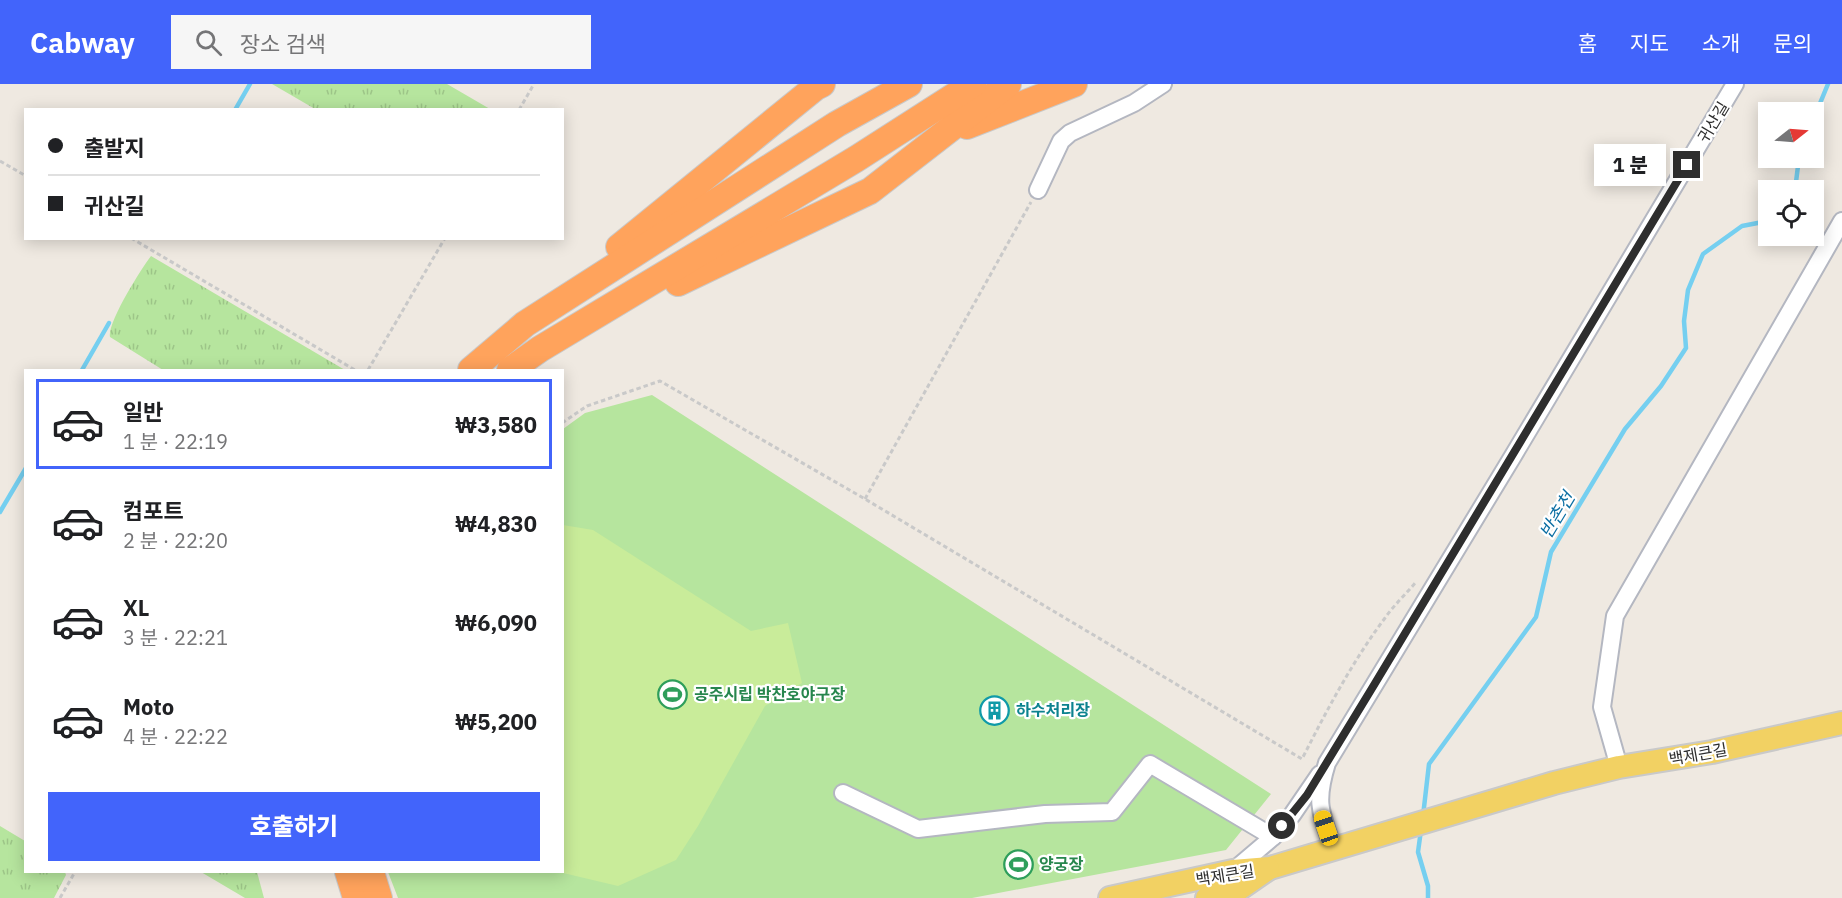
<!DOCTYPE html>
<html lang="ko">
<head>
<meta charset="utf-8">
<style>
  :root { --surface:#fff; --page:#f6f6f6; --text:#202124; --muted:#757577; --line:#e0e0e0; --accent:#4264fb }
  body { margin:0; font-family:"IBM Plex Sans","Noto Sans KR",sans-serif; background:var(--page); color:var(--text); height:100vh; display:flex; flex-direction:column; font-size:22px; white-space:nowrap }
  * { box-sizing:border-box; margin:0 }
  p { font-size:20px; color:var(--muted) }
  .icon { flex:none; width:33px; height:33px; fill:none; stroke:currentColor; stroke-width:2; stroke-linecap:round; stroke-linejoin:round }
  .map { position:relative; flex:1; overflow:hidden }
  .sheet { position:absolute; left:24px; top:285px; width:540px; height:504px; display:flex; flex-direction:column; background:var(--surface); border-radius:0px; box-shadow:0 3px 15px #0003 }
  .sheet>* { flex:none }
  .guide { position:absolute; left:24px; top:24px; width:540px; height:132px; border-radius:0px; box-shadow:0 3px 15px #0003; display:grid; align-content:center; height:132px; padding:0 24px; background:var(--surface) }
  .needle { width:39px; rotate:73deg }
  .fabs { position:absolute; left:1758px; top:18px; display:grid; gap:12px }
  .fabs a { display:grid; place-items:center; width:66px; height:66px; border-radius:0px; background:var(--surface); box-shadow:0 3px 15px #0003; font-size:30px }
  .end { position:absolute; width:27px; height:27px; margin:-14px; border:8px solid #2e2e2e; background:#fff; box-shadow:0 0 0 3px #fff }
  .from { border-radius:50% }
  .bubble { position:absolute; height:42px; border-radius:0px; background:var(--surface); box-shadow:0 3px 15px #0003; font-size:20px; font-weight:800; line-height:42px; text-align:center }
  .car { position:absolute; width:18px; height:36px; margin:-18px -9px; border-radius:8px; box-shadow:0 0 4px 2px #0007; background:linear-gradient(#f5c518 24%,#345 0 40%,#f5c518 0 76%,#345 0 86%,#f5c518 0) }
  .guide b { display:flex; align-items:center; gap:21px; height:57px; font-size:22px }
  .guide b+b { border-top:2px solid var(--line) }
  .guide i { width:15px; height:15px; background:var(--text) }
  ul { padding:10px 0 0; list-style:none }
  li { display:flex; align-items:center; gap:18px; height:90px; margin:0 12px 9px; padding:0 12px; border:3px solid transparent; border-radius:0px }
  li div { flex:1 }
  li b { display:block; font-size:22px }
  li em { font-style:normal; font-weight:800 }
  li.active { border-color:var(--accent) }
  li>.icon { width:54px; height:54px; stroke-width:1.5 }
  .action { display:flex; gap:12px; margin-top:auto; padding:12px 24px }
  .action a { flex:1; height:69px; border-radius:0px; background:var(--accent); color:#fff; font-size:24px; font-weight:800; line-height:69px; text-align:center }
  header { display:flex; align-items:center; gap:36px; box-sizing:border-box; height:84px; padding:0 30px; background:var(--accent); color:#fff }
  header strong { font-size:28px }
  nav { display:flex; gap:33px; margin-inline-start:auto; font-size:21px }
  .search { width:420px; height:54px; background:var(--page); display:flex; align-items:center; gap:15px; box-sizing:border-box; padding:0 21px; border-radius:0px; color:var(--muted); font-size:22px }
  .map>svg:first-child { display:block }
  .grass { fill:url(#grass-tufts) }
  .park { fill:#b6e59e }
  .pitch { fill:#c9ec9a }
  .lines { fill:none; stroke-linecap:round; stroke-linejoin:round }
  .stream { stroke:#75cff0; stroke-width:4.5 }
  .minor-casing { stroke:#b4b7c1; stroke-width:20 }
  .major-casing { stroke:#c9c9c9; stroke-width:26 }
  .highway-casing { stroke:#c9c9c9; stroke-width:28 }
  .path { stroke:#c9c9c9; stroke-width:3; stroke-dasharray:4.5 3; stroke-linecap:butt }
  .minor { stroke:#fff; stroke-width:16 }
  .major { stroke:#f2d163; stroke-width:22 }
  .highway { stroke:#ffa35c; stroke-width:26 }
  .route { stroke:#2e2e2e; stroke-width:8 }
  .labels { text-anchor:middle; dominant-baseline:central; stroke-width:4.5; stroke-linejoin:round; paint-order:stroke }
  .street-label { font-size:16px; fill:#2e2e2e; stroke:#fff }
  .leisure-label { font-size:16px; font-weight:bold; fill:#27864d; stroke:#fff; text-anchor:start }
  .culture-label { font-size:16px; font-weight:bold; fill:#0d838f; stroke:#fff; text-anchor:start }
  .water-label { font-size:18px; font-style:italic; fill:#0d6fa3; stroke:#fff }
</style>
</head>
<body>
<header>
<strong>Cabway</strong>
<div class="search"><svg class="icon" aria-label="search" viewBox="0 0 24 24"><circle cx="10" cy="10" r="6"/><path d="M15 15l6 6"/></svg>장소 검색</div>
<nav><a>홈</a><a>지도</a><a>소개</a><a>문의</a></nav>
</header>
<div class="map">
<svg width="1842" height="814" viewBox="0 0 1842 814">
  <defs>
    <pattern id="grass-tufts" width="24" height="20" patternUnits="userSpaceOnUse" patternTransform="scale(1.5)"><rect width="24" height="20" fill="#b6e59e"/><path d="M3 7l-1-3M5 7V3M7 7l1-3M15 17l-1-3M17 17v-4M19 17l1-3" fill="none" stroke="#9dc588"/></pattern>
  </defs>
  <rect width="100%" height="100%" fill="#efe9e1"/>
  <g class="grass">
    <polygon points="272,0 447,0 490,25 315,25"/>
    <path d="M151 172 345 286H346H163L110 253C107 239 141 185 151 172Z"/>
    <polygon points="0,742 25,757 26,788 65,788 66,791 54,814 0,814"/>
    <polygon points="201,788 257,788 264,814 245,814"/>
  </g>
  <polygon class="park" points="652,311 1271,710 1226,766 972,814 398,814 388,788 562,788 563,345 585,329"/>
  <polygon class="pitch" points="563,441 593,446 751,547 788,539 802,599 765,622 698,742 676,776 618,802 559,788 562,788"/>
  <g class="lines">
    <g class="stream">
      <polyline points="235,26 250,0"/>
      <polyline points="1814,34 1828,0"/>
      <polyline points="1795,106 1799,74"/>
      <polyline points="82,286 109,239"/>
      <polyline points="0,428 26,384"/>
      <polyline points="1423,732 1429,680 1536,533 1551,468 1625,345 1661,302 1686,264 1684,237 1688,206 1703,170 1742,142 1768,137"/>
      <polyline points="1421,746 1418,768 1428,802 1428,814"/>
    </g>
    <defs>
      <g id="minor">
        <polyline points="1038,106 1061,57 1070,49 1134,19 1163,0"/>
        <polyline points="1619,683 1602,623 1615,532 1842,137"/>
        <polyline points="843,709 918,745 1045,730 1112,728 1150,680 1273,753"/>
        <path d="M1333 764C1320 727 1315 718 1327 679L1513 372 1735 0"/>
        <polyline points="1233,787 1273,753 1292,731 1320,690"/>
      </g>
      <g id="major">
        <polyline points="1110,814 1233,787 1270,784 1554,699 1619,683 1712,668 1842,639"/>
        <polyline points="1207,814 1239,805 1268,785"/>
      </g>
      <g id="highway">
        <polyline points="967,42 1074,0"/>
        <polyline points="619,163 816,3 822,0"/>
        <polyline points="678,199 870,107 1008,0"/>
        <polyline points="471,286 525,240 837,40 909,0"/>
        <polyline points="510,286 540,265 856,75 973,0"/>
        <polyline points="348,788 356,814"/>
        <polyline points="371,788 379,814"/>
      </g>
    </defs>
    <use href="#minor" class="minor-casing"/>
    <use href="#major" class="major-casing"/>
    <use href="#highway" class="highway-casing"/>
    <g class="path">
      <polyline points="519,26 534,0"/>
      <polyline points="0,77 26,92"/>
      <polyline points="131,154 355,286"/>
      <polyline points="368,286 445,154"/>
      <path d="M562 339 587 322 660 297 865 415 1302 675C1327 626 1352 578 1385 534 1394 521 1406 510 1416 498"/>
      <polyline points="865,415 1031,118"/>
      <polyline points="60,814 75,788"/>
    </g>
    <use href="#minor" class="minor"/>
    <use href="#major" class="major"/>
    <use href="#highway" class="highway"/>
  </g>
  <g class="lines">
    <polyline class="route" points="1282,742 1307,711 1374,601 1687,81"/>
  </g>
  <defs>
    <symbol id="stadium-ring" viewBox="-11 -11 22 22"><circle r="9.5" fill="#fff" stroke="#2e9e5b" stroke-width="1.5"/><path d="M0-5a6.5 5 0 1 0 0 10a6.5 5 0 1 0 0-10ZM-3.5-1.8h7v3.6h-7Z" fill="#2e9e5b"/></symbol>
    <symbol id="building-ring" viewBox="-11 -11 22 22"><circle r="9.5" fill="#fff" stroke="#0f9aa8" stroke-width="1.5"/><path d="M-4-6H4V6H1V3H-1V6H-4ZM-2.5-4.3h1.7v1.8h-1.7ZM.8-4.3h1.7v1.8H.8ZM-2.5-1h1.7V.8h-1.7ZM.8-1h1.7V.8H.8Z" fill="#0f9aa8"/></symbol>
  </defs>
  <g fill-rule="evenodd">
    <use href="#stadium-ring" x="656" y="594" width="33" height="33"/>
    <use href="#building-ring" x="978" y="610" width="33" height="33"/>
    <use href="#stadium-ring" x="1002" y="764" width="33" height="33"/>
  </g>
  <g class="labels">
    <g class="street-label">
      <text transform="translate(1713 38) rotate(-59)">귀산길</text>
      <text transform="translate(1698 670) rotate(-10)">백제큰길</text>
      <text transform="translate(1225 791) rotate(-9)">백제큰길</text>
    </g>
    <g class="leisure-label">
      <text x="694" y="610">공주시립 박찬호야구장</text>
      <text x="1039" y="780">양궁장</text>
    </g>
    <g class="culture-label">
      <text x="1016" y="626">하수처리장</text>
    </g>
    <g class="water-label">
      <text transform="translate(1557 431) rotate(-59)">반촌천</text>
    </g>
  </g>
</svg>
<div class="fabs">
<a><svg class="needle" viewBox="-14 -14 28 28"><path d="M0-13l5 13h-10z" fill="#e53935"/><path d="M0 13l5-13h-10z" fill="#757577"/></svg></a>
<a><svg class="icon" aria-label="locate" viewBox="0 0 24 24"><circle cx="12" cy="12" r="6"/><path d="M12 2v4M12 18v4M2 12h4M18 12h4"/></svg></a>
</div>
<i class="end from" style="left:1282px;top:742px"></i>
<i class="end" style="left:1687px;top:81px"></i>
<div class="bubble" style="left:1594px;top:60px;width:72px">1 분</div>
<i class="car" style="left:1326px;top:744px;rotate:341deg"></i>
<div class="guide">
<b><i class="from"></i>출발지</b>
<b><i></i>귀산길</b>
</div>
<section class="sheet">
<ul>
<li class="active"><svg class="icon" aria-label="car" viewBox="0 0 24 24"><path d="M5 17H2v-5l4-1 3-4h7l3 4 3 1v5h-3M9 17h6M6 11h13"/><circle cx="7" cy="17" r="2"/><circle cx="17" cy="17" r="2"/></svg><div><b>일반</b><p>1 분 · 22:19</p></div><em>₩3,580</em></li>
<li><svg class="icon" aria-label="car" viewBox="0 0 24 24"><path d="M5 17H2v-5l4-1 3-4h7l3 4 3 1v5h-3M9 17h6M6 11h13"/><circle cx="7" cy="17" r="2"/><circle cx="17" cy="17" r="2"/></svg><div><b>컴포트</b><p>2 분 · 22:20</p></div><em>₩4,830</em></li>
<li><svg class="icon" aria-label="car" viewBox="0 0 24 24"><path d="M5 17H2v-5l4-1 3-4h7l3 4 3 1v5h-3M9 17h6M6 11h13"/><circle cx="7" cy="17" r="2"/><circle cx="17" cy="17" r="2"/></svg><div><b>XL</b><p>3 분 · 22:21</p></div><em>₩6,090</em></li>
<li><svg class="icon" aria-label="car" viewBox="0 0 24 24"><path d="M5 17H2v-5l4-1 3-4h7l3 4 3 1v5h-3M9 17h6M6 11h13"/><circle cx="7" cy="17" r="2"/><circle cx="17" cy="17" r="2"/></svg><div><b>Moto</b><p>4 분 · 22:22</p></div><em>₩5,200</em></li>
</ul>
<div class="action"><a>호출하기</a></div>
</section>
</div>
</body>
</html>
